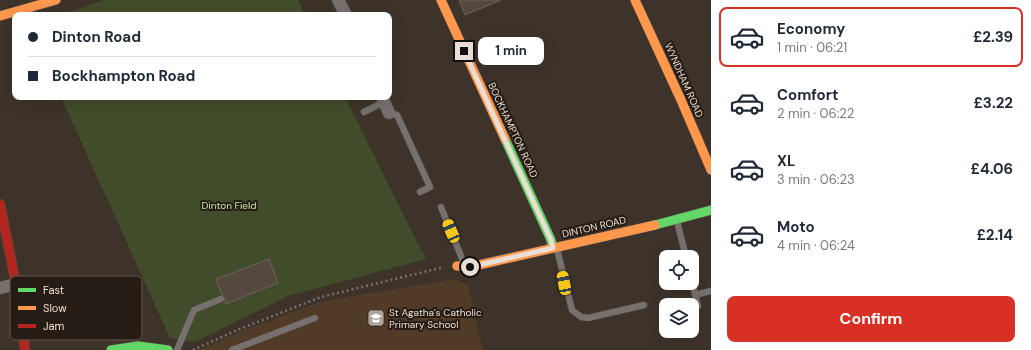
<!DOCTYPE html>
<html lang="en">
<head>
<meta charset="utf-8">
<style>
  :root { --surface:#fff; --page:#f2f2f3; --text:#1f2937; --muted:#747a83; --line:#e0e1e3; --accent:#d93025 }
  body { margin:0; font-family:"DM Sans",sans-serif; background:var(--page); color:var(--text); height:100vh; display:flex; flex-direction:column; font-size:15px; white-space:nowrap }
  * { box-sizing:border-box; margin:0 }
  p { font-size:13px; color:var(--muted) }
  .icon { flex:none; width:22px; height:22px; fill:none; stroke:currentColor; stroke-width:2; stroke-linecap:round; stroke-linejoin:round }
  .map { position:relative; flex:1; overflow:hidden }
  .sheet { display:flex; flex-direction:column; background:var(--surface); width:320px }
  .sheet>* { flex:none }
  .banner { position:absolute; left:12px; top:12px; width:380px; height:88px; border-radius:8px; box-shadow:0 4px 16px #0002; display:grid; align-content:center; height:88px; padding:0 16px; background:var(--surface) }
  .fabs { position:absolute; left:659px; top:250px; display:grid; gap:8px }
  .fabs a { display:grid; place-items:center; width:40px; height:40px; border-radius:8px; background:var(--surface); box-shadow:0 4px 16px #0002; font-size:20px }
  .end { position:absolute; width:18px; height:18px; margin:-9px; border:5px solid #ebded4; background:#111; box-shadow:0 0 0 2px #111 }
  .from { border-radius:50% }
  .bubble { position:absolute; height:28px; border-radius:8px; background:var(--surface); box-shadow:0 4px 16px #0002; font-size:13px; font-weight:700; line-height:28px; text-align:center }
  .car { position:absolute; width:12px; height:24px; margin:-12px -6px; border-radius:5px; box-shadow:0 0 3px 1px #0007; background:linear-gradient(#f5c518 24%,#345 0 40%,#f5c518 0 76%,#345 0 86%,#f5c518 0) }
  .banner b { display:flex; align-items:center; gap:14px; height:38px; font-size:15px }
  .banner b+b { border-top:1px solid var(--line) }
  .banner i { width:10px; height:10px; background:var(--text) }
  ul { padding:7px 0 0; list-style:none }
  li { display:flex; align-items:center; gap:12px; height:60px; margin:0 8px 6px; padding:0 8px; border:2px solid transparent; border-radius:8px }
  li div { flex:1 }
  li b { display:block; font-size:15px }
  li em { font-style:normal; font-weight:700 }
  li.active { border-color:var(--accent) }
  li>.icon { width:36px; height:36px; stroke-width:1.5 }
  .action { display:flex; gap:8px; margin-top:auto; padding:8px 16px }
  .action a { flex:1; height:46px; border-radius:8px; background:var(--accent); color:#fff; font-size:16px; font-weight:700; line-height:46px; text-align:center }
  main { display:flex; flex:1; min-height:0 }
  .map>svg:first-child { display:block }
  .built { fill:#513a26 }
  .green { fill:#414d2a }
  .building { fill:#55493f; stroke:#6d635c }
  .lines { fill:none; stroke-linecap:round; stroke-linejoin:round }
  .lane-casing { stroke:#5c524a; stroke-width:7 }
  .street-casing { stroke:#5c524a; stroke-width:13 }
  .fast-casing { stroke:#5c524a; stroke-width:10 }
  .slow-casing { stroke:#5c524a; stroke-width:10 }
  .jam-casing { stroke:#5c524a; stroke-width:10 }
  .path { stroke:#78726f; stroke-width:2.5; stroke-dasharray:2 3; stroke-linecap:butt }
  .lane { stroke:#76706e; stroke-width:6 }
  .street { stroke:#76706e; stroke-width:12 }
  .fast { stroke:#63d668; stroke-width:9 }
  .slow { stroke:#ff974d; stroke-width:9 }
  .jam { stroke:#b3261e; stroke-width:9 }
  .route { stroke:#ebded4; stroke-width:5 }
  .labels { text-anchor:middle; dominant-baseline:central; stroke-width:4; stroke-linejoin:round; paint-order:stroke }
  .street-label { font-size:10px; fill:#ebded4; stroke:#251c15 }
  .park-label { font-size:10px; fill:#c7e59e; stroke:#251c15 }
  .poi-label { font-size:10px; fill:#ebded4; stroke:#251c15; text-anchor:start }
  .key { fill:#251c15; stroke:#60564e; stroke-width:1 }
  .key-label { font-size:11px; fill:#ebded4 }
</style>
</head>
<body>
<main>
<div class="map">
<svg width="711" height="350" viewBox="0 0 711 350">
  <rect width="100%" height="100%" fill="#3e332a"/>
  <polygon class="built" points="455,279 468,285 483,350 199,350 240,332 314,304 335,299"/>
  <g class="green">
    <polygon points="105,0 298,0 305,15 59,15"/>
    <polygon points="61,97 345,97 417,242 426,259 288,296 195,342 170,338"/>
  </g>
  <g class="building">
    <polygon points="459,0 501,0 465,15"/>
    <polygon points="269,259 278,283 226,304 225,298 222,295 216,279"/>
  </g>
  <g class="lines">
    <defs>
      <g id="lane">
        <polyline points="364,112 384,102"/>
        <polyline points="389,113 397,115 430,187 420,192"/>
        <polyline points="441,207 465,266"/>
        <polyline points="677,221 686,257"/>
        <polyline points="557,249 572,310 581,317 588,318 644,305"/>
        <polyline points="692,282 698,306"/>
        <polyline points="695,295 711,291"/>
        <polyline points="177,350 194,310 221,299"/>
        <polyline points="232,350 315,318"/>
      </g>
      <g id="street">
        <polyline points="338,0 346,15"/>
        <polyline points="382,97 389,113"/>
        <polyline points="0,288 16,284"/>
      </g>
      <g id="fast">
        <polyline points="505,139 551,240 553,248"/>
        <polyline points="655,225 711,210"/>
        <polyline points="111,350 138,346 168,350"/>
      </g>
      <g id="slow">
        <polyline points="441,0 505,139"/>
        <polyline points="635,0 681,100 711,170"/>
        <polyline points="0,16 56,0"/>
        <polyline points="457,266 470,267 655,225"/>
      </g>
      <polyline id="jam" points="0,204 16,284 25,350"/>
    </defs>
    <use href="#lane" class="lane-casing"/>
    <use href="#street" class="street-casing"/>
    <use href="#fast" class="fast-casing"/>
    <use href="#slow" class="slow-casing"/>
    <use href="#jam" class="jam-casing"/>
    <polyline class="path" points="193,350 240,329 321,297 444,267"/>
    <use href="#lane" class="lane"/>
    <use href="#street" class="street"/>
    <use href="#fast" class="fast"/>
    <use href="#slow" class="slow"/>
    <use href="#jam" class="jam"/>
  </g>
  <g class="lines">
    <polyline class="route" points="464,51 551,240 553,248 470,267"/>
  </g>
  <defs>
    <symbol id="school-square" viewBox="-11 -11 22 22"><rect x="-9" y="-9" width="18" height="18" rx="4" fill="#aea298" stroke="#251c15"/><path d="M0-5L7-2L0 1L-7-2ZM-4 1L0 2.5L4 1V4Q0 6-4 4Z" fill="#fff"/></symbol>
  </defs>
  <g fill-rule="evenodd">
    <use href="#school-square" x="366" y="308" width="20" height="20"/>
  </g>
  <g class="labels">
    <g class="street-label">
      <text transform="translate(684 80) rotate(66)">WYNDHAM ROAD</text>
      <text transform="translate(513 130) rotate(65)">BOCKHAMPTON ROAD</text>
      <text transform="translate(594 227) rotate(-13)">DINTON ROAD</text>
    </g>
    <g class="park-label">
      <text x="229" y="205">Dinton Field</text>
    </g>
    <g class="poi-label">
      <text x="389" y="312">St Agatha's Catholic<tspan x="389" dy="12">Primary School</tspan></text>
    </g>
  </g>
  <rect x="10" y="276" width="132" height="64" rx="6" class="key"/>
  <rect x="18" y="288" width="18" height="4" fill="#63d668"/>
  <rect x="18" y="306" width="18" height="4" fill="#ff974d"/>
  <rect x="18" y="324" width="18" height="4" fill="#b3261e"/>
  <g class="key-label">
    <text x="43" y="294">Fast</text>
    <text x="43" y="312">Slow</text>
    <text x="43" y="330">Jam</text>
  </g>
</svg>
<div class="fabs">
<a><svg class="icon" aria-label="locate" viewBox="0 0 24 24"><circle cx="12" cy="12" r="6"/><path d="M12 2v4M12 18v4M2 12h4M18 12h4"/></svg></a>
<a><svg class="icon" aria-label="layers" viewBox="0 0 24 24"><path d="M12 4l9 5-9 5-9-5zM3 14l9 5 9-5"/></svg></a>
</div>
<i class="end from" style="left:470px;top:267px"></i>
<i class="end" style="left:464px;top:51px"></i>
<div class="bubble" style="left:478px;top:37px;width:66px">1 min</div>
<i class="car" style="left:451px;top:231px;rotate:337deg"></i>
<i class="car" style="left:564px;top:283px;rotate:349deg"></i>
<div class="banner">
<b><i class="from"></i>Dinton Road</b>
<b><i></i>Bockhampton Road</b>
</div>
</div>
<section class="sheet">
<ul>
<li class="active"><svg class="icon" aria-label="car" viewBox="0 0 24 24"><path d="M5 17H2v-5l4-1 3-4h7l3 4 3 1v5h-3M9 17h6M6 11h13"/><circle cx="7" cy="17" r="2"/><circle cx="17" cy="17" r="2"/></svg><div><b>Economy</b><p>1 min · 06:21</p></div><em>£2.39</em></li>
<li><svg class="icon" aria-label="car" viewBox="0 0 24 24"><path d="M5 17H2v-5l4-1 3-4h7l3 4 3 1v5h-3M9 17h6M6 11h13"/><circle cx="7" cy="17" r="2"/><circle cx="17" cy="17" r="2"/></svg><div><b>Comfort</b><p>2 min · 06:22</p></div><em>£3.22</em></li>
<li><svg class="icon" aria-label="car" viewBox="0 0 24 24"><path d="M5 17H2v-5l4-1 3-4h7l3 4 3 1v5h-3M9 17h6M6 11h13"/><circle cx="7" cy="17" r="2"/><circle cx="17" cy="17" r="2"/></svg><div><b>XL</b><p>3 min · 06:23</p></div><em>£4.06</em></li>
<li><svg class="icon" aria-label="car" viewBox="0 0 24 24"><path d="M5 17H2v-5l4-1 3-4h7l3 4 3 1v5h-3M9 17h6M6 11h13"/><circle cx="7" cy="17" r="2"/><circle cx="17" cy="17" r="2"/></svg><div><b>Moto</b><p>4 min · 06:24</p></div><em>£2.14</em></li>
</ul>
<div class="action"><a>Confirm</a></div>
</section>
</main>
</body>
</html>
